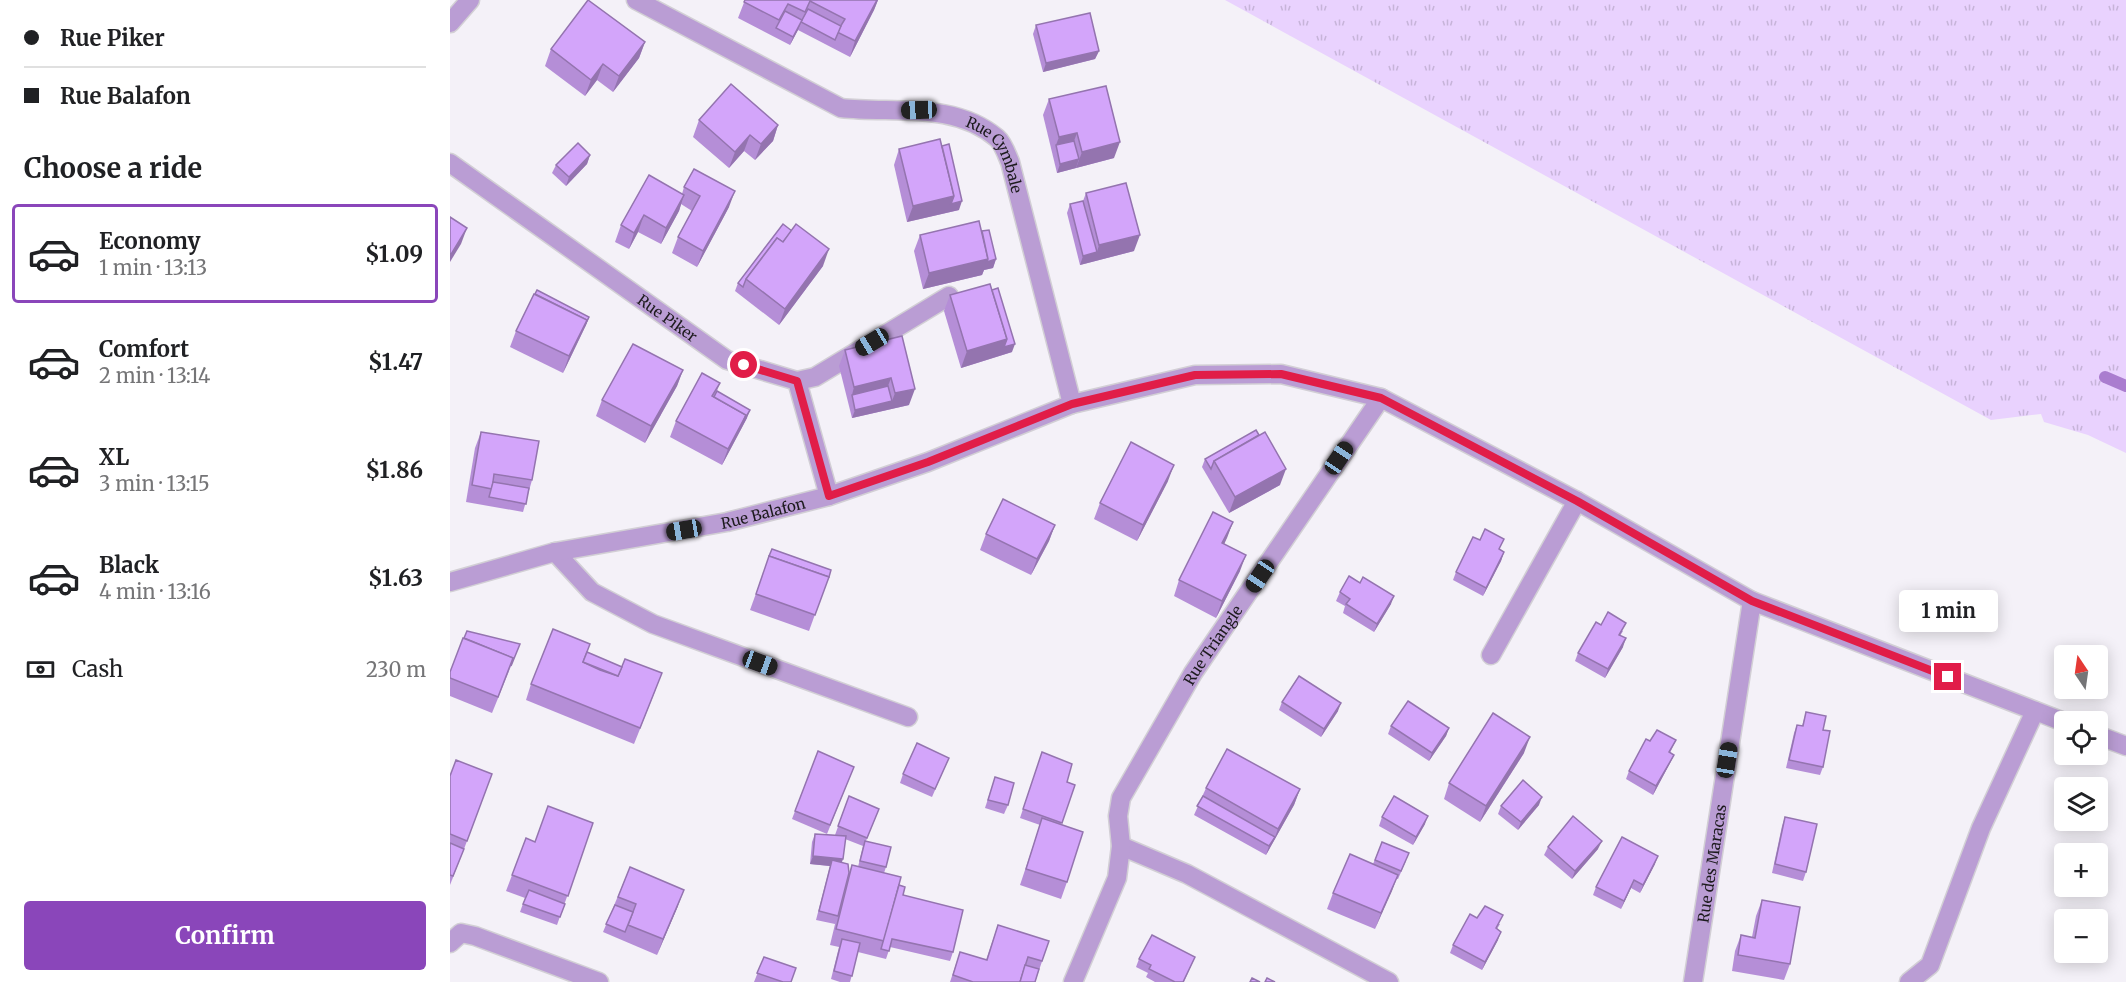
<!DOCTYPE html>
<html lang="en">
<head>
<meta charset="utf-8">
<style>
  :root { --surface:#fff; --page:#f2f2f2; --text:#202124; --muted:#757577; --line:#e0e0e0; --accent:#8a46ba }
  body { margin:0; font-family:Merriweather,serif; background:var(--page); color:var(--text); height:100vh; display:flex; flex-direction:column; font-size:22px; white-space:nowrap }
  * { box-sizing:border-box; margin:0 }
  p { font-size:20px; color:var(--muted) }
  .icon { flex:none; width:33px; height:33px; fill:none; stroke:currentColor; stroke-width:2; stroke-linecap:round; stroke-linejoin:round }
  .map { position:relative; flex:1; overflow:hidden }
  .drawer { display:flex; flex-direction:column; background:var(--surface); width:450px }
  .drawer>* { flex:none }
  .banner { display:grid; align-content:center; height:132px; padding:0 24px; background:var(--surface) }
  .needle { width:39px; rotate:347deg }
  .tools { position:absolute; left:1604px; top:645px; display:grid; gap:12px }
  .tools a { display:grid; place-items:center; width:54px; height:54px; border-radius:6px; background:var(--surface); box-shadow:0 3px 15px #0003; font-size:30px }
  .end { position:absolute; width:27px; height:27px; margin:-14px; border:8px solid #e11d48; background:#fff; box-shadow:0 0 0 3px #fff }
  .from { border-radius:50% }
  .bubble { position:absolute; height:42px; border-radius:6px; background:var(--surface); box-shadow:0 3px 15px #0003; font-size:20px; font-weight:700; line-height:42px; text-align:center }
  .car { position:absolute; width:18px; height:36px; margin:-18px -9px; border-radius:8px; box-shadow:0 0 4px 2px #0007; background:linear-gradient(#222 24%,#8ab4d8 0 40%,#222 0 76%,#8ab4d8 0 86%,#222 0) }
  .banner b { display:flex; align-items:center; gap:21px; height:57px; font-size:22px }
  .banner b+b { border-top:2px solid var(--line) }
  .banner i { width:15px; height:15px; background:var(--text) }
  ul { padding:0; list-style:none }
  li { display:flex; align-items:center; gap:18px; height:99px; margin:0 12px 9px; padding:0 12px; border:3px solid transparent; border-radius:6px }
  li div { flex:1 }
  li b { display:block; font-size:22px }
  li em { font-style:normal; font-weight:700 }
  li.on { border-color:var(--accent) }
  li>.icon { width:54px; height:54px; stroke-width:1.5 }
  h2 { padding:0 24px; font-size:27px; line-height:72px }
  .pay { display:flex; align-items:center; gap:15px; height:66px; padding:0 24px; font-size:22px }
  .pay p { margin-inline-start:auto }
  .button { display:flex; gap:12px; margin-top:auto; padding:12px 24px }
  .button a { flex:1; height:69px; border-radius:6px; background:var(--accent); color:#fff; font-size:24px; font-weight:700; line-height:69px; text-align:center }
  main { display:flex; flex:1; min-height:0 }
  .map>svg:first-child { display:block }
  .grass { fill:url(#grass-tufts) }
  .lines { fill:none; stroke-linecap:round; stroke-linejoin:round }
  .stream { stroke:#aa7dcf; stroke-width:12 }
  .minor-casing { stroke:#d2cfd5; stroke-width:21 }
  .minor { stroke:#ba9dd4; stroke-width:18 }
  .wall { fill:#b58ed7; fill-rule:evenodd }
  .shaded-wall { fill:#9474af }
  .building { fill:#d3a5fa; stroke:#9474af; stroke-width:1.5 }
  .route { stroke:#e11d48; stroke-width:8 }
  .labels { text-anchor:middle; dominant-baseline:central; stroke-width:5; stroke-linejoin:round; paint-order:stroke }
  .street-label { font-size:15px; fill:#1d1b1e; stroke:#fff }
</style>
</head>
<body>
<main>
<section class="drawer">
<div class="banner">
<b><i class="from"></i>Rue Piker</b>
<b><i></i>Rue Balafon</b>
</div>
<h2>Choose a ride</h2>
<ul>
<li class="on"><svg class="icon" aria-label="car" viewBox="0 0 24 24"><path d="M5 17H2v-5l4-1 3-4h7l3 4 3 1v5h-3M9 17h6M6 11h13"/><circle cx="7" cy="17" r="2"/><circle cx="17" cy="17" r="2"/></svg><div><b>Economy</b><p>1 min · 13:13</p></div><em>$1.09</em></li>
<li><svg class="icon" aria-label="car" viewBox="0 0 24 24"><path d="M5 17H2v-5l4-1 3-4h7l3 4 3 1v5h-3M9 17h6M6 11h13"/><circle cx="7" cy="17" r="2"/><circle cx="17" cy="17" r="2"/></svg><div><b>Comfort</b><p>2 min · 13:14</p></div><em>$1.47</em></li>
<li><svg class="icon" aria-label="car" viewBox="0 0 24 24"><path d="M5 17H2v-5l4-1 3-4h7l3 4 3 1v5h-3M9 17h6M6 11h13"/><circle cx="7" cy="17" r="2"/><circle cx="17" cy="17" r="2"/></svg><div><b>XL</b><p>3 min · 13:15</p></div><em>$1.86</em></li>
<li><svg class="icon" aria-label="car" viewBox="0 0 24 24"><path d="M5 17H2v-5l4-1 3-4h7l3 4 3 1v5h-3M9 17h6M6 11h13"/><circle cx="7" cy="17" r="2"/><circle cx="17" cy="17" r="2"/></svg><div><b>Black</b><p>4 min · 13:16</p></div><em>$1.63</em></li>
</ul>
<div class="pay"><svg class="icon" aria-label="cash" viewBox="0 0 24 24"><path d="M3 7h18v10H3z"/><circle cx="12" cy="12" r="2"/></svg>Cash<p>230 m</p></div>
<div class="button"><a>Confirm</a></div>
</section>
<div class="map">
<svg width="1676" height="982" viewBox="0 0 1676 982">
  <defs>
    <pattern id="grass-tufts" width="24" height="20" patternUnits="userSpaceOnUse" patternTransform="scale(1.5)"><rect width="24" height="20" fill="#e9d2fe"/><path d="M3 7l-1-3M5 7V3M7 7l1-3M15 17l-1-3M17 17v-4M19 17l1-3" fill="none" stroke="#c7b4d9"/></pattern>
  </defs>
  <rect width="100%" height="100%" fill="#f4f1f8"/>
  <polygon class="grass" points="775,0 1676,0 1676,453 1638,435 1594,422 1591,414 1541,420"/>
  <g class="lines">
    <polyline class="stream" points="1655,377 1676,386"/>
    <defs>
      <g id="minor">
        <path id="s1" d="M186 0 391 108C443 114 503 101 547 138 553 143 557 155 560 162L622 404"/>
        <polyline points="0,23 20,0"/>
        <path id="s2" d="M0 163 277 360 347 381 379 496"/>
        <polyline points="347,381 365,377 499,296"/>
        <polyline points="105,552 142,592 203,624 458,717"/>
        <path id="s3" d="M0 582 105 552 277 522 379 496 478 462 622 404 745 375 831 374 931 398 1127 501 1302 601 1614 722"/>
        <polyline points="1041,655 1127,501"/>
        <polyline points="1647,735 1676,746"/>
        <polyline points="671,846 737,874 939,982"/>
        <polyline points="0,943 11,933 25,936 149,982"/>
        <path id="s4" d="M623 982 667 878 671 846 668 816 671 798 743 673 931 398"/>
        <path id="s5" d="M1243 982 1302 601"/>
        <polyline points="1459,982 1480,965 1531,828 1585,711"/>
      </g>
    </defs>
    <use href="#minor" class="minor-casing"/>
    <use href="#minor" class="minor"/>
  </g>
  <g class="wall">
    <polygon points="295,0 428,0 424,10 400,57 348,30 340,45 288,18"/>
    <polygon points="586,25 649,51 645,59 593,72 583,34"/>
    <polygon points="195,42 189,58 163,92 147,80 135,96 95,66 101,49"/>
    <polygon points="599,99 664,158 607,173 593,115"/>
    <polygon points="249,120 328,125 323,141 305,160 294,151 279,168 243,137"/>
    <polygon points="449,149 509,210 457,222 444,165"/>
    <polygon points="140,155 137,164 116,186 102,173 106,165"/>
    <polygon points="234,187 279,207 247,267 222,253 228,237 242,211 231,204 229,211 211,244 188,232 179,249 165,242 171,225 232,194"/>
    <polygon points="636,193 684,251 630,265 617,213 620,204 633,201"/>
    <polygon points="333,224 373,266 329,325 285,291 288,283"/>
    <polygon points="532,231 546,259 543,268 534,270 532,275 473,289 464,251 470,235"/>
    <polygon points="500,295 562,352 511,368 494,311"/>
    <polygon points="139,317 136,325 113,373 60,347 66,331"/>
    <polygon points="452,336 459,405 402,418 389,366 395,350"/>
    <polygon points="233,370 227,386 195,443 146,416 152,400"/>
    <polygon points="270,383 267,391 297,418 272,465 220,437 226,421"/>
    <polygon points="31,432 82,480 73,512 16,502 25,448"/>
    <polygon points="755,459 830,485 779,513 752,467"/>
    <polygon points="718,481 687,541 644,519 650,503"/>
    <polygon points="783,522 774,544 790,571 766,618 724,596 729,580"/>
    <polygon points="605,525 599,541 581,575 530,550 536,534"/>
    <polygon points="322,549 381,570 359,631 300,610"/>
    <polygon points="1049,550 1054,552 1051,561 1033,596 1003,580 1006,572"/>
    <polygon points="890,592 941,604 924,632 893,613 895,606 886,601"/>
    <polygon points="1151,625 1173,631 1170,636 1173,647 1155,678 1125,661 1128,653"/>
    <polygon points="70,644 42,713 0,696 0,672"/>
    <polygon points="137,652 206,689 184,744 76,700 81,684"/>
    <polygon points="832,702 888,711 871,737 829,710"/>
    <polygon points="1356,712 1373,730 1373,767 1370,775 1336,768 1344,733 1347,725 1352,726"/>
    <polygon points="941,726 999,728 996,736 979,761 938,734"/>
    <polygon points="1226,740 1220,753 1224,755 1220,763 1203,795 1176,779 1179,771 1200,741"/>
    <polygon points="368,751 404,767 377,834 342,819"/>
    <polygon points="592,752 617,782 625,785 611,824 617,882 611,899 570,885 590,825 570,818"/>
    <polygon points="1074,753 1030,822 994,799 999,783"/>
    <polygon points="499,758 482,797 450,783 453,774"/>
    <polygon points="42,774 11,857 0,885 0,776"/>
    <polygon points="545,777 558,805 554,814 535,808"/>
    <polygon points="756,788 850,789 844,805 816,855 744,815"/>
    <path d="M399 796 429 809 416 841 436 867 434 873 449 885 453 895 503 952 500 961 440 947 436 959 408 952 400 982H390L381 979 389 947 380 945 386 920 385 924 366 920 380 866 360 864 362 842 365 834 385 835ZM395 839 413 846 408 867 402 865 399 873 392 862Z"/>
    <polygon points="1089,805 1068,830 1048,814 1051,806"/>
    <polygon points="932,817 975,824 963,845 929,826"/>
    <polygon points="1335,817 1356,872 1353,881 1322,873 1332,826"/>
    <polygon points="143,823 107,925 70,912 75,898 56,891 76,838 85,842"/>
    <polygon points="932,842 956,861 948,879 946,879 925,929 877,909 883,893 923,864"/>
    <polygon points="1098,847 1148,849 1122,879 1094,855"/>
    <polygon points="1205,864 1190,893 1181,888 1171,909 1143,895 1146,887"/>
    <polygon points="180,867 228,906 207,955 153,932"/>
    <polygon points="1312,900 1340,964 1334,980 1282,971 1285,951 1291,935 1302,937 1306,916"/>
    <polygon points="1027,918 1050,924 1047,929 1048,940 1032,970 1000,953 1003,945"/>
    <polygon points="548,925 599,941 585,982 500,982 510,952 536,960"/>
    <polygon points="314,957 341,982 304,982"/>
    <polygon points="745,957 734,982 705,982 696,977 698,973 686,967 689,959"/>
  </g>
  <g class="shaded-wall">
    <polygon points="427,0 428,0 424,10 400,57 405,41"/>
    <polygon points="352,20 348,30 340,45 343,37"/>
    <polygon points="195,42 189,58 163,92 169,76"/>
    <polygon points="649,51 645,59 593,72 596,63"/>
    <polygon points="153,64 147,80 135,96 141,80"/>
    <polygon points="328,125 323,141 305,160 311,144"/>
    <polygon points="627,133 621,149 606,145 609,137"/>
    <polygon points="300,135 294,151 279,168 285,152"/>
    <polygon points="670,142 664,158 626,168 632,152"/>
    <polygon points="140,155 137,164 116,186 119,177"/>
    <polygon points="629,159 626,168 607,173 610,164"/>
    <polygon points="285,191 279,207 247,267 253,251"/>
    <polygon points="234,195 229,211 211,244 216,228"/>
    <polygon points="504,196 512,201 509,210 457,222 463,206"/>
    <polygon points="194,215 188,232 179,249 184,233"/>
    <polygon points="17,228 11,244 0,262 0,256"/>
    <polygon points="690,235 684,251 630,265 633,256 647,252 649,245"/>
    <polygon points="379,249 373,266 329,325 335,309"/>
    <polygon points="538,259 546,259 543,268 534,270 532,275 473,289 479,273"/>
    <polygon points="139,317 136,325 113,373 119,356"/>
    <polygon points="557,339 565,344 562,352 511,368 517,351"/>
    <polygon points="233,370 227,386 195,443 201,426"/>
    <polygon points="441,378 435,394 402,395 404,387"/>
    <polygon points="465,389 459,405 402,418 405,410 442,401 445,393"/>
    <polygon points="300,410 297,418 272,465 278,449 296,415"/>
    <polygon points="724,465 718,481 687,541 693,525"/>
    <polygon points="836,469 830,485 779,513 785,497"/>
    <polygon points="783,522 777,538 767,559 772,543"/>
    <polygon points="605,525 599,541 581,575 587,559"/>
    <polygon points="1054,552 1051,561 1033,596 1036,588"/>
    <polygon points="796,555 790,571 766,618 772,601"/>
    <polygon points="944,596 941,604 924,632 927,624"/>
    <polygon points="1176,638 1173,647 1155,678 1158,669"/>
    <polygon points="891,703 888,711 871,737 874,729"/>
    <polygon points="999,728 996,736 979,761 982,753"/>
    <polygon points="1080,737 1074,753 1030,822 1036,806"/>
    <polygon points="1224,755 1220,763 1203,795 1206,786"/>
    <polygon points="850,789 844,805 816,855 819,846 825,837 828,829"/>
    <polygon points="1092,797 1089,805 1068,830 1071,822"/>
    <polygon points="978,816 975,824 963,845 966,837"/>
    <polygon points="1152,841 1148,849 1122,879 1125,871"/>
    <polygon points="363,856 393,859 390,867 382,860 380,866 360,864"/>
    <polygon points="1208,856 1205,864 1190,893 1193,885"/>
    <polygon points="948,875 942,891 925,929 931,913"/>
    <polygon points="1184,880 1181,888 1171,909 1174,901"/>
    <polygon points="234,890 228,906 207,955 213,939"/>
    <polygon points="1051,932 1048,940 1032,970 1035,962"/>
  </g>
  <g class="building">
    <polygon points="138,0 195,42 169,76 153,64 141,80 101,49"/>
    <polygon points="295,0 427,0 405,41 387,32 395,19 360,1 355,12 338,4 329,20 294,2"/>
    <polygon points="358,9 391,26 385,40 351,22"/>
    <polygon points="335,11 352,20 343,37 326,28"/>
    <polygon points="640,13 649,51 596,63 586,25"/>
    <polygon points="281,84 328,125 311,144 300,135 285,152 249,120"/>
    <polygon points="656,86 670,142 632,152 627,133 609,137 599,99"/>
    <polygon points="490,139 504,196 463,206 449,149"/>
    <polygon points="624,141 629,159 610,164 606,145"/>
    <polygon points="128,143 140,155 119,177 106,165"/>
    <polygon points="499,144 512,201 501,204 504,196 492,146"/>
    <polygon points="244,169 285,191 253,251 228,237 250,196 234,187"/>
    <polygon points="199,175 234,195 216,228 194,215 184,233 171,225"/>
    <polygon points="676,183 690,235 649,245 636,193"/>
    <polygon points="633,201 647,252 633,256 620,204"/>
    <polygon points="0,217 17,228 0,256"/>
    <polygon points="529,221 538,259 479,273 470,235"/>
    <polygon points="333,224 342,231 333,242 327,238 296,279 293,287 288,283"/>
    <polygon points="346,224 379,249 335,309 296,279 327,238 333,242"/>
    <polygon points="539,230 546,259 537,262 538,259 532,231"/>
    <polygon points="540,284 557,339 517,351 500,295"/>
    <polygon points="548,288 565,344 554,347 557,339 542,290"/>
    <polygon points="87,290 139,317 134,327 137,320 85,294"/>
    <polygon points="84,294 137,320 119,356 66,331"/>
    <polygon points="452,336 465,389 445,393 441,378 404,387 395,350"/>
    <polygon points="183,344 233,370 201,426 152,400"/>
    <polygon points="252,373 270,383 262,396 296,415 278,449 226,421"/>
    <polygon points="438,386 442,401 405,410 402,395"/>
    <polygon points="267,391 300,410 293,422 296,415 264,397"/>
    <polygon points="806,430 809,435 764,461 761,469 755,459"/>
    <polygon points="31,432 89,441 82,480 44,474 42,489 22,485"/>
    <polygon points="815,432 836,469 785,497 764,461"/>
    <polygon points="681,442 724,465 693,525 650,503"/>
    <polygon points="43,482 79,488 76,504 39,497"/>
    <polygon points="553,499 605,525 587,559 536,534"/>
    <polygon points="763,512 783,522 772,543 796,555 772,601 729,580"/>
    <polygon points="1035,529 1054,539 1049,549 1054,552 1036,588 1006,572 1023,537 1030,540"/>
    <polygon points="322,549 381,570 379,577 319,556"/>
    <polygon points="319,556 379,577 365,615 306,594"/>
    <polygon points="899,576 910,583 913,577 944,596 927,624 896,604 900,599 890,592"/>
    <polygon points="1158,612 1176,623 1169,635 1176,638 1158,669 1128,653 1146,622 1151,625"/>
    <polygon points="103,629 140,644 133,662 150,670 168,676 175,659 212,673 190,728 81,684"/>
    <polygon points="17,631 70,644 61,666 63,658 14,638"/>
    <polygon points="13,638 63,658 48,697 0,678 0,672"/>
    <polygon points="137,652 172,667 168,676 133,662"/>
    <polygon points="849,676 891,703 874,729 832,702"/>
    <polygon points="958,701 999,728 982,753 941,726"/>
    <polygon points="1356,712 1376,716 1373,730 1380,731 1373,767 1339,760 1347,725 1353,726"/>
    <polygon points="1043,713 1080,737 1036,806 999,783"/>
    <polygon points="1207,730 1226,740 1219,752 1224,755 1206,786 1179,771 1196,739 1200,741"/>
    <polygon points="467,743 499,758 485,789 453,774"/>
    <polygon points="777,749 850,789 828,829 756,788"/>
    <polygon points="368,751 404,767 380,825 345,811"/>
    <polygon points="592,752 622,764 617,782 625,785 612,823 573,809"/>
    <polygon points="6,760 42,774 17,841 0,834 0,776"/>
    <polygon points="545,777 564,783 558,805 538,800"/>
    <polygon points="1073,780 1092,797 1071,822 1051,806"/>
    <polygon points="399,796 429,809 417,838 388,826"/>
    <polygon points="753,796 825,837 819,846 747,806"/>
    <polygon points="944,796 978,816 966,837 932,817"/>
    <polygon points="98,806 143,823 118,896 62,875 76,838 85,842"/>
    <polygon points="1123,816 1152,841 1125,871 1098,847"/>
    <polygon points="1335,817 1367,824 1356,872 1325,864"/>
    <polygon points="592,818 633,832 617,882 576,869"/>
    <polygon points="365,834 396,836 393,859 363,856"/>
    <polygon points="1172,837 1208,856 1193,885 1184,880 1174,901 1146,887"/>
    <polygon points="415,841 441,847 436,867 410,861"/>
    <polygon points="932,842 959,853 951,871 925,860"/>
    <polygon points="0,843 14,849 3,876 0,875"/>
    <polygon points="900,854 948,875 931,913 883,893"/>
    <polygon points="382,860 398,864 399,873 388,916 369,911"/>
    <polygon points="402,865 451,877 434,941 386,929"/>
    <polygon points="180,867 234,890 213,939 178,925 186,904 168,897"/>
    <polygon points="449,885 455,887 453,895 513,910 503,952 442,939 439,951 431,949"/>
    <polygon points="79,890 115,904 110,917 73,904"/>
    <polygon points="1312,900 1350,907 1340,964 1288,955 1291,935 1305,938"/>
    <polygon points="165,905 183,912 175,932 156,924"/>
    <polygon points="1035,906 1053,915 1046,928 1051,932 1035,962 1003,945 1020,914 1027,918"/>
    <polygon points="548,925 599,941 592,961 578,957 570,982 523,982 503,975 510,952 537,960"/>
    <polygon points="702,935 745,957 733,982 725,982 699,969 701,965 689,959"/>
    <polygon points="392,939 410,943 402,976 384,971"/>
    <polygon points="314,957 346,968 341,982 333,982 307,973"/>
    <polygon points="575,965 589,969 585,982 570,982"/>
    <polygon points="802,978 810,982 800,982"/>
    <polygon points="817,978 825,982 815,982"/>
  </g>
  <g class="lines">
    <polyline class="route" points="294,365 347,381 379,496 478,462 622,404 745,375 831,374 931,398 1127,501 1302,601 1498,677"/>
  </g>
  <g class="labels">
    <g class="street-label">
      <text stroke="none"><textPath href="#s1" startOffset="406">Rue Cymbale</textPath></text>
      <text stroke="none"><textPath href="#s2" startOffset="267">Rue Piker</textPath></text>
      <text stroke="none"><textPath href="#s3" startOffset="321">Rue Balafon</textPath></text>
      <text stroke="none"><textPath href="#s4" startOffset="372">Rue Triangle</textPath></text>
      <text stroke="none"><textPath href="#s5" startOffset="120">Rue des Maracas</textPath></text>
    </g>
  </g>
</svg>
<div class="tools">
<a><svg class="needle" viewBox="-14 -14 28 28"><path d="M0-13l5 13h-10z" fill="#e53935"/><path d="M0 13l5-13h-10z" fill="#757577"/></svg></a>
<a><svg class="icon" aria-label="locate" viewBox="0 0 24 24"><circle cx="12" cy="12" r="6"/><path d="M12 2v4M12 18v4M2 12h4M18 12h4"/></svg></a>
<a><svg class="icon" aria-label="layers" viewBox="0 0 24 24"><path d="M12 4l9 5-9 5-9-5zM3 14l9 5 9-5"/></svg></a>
<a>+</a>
<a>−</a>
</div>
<i class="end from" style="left:294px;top:365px"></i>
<i class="end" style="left:1498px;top:677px"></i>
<div class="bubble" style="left:1449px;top:590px;width:99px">1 min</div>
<i class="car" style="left:469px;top:110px;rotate:268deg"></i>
<i class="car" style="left:422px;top:342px;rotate:239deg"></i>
<i class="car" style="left:889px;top:458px;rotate:34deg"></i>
<i class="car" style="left:234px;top:530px;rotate:260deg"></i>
<i class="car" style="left:810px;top:576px;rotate:214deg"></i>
<i class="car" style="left:310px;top:663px;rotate:110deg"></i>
<i class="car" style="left:1277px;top:760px;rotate:9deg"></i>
</div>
</main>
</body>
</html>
